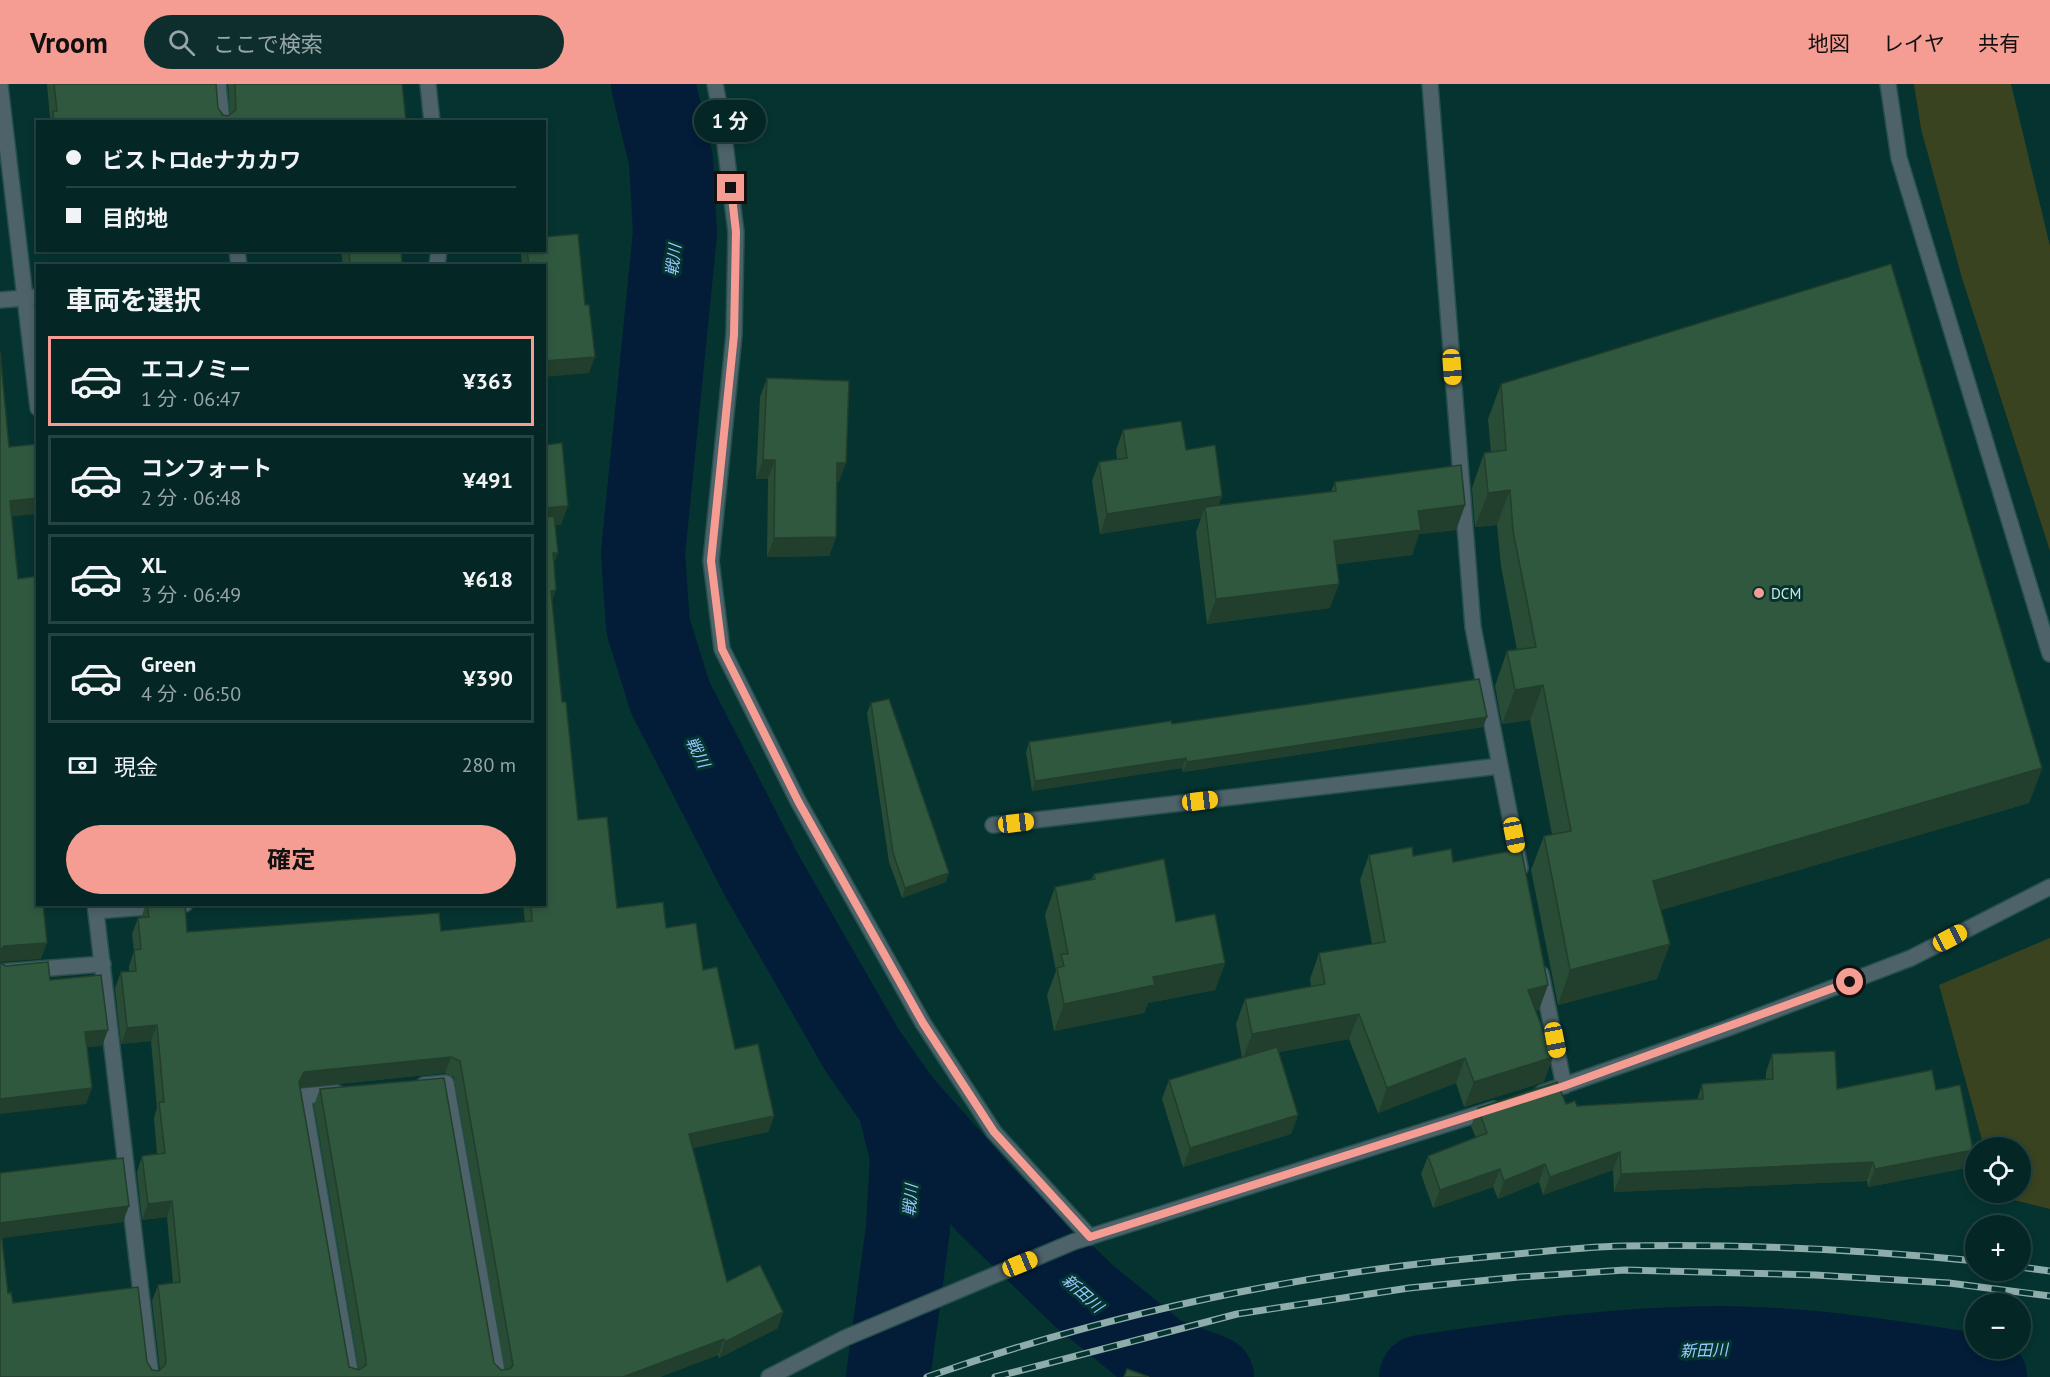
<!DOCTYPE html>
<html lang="ja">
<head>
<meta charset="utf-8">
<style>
  :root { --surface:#042624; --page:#0d2e2c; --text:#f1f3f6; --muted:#97a5a6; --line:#254341; --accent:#f59c93 }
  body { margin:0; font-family:"PT Sans","Noto Sans JP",sans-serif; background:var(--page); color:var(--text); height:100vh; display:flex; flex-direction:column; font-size:22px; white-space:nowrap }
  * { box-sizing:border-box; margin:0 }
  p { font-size:20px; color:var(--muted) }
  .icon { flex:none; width:33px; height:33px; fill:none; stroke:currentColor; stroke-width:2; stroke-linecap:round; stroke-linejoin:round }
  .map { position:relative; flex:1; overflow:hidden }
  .panel { position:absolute; left:36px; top:180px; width:510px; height:642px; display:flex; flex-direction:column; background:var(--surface); border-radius:0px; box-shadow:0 3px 9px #0003,0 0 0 2px var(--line) }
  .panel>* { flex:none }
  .guide { position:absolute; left:36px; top:36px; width:510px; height:132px; border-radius:0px; box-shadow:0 3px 9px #0003,0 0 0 2px var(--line); display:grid; align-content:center; height:132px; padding:0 30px; background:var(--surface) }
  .controls { position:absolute; left:1965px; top:1053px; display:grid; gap:12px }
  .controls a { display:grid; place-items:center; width:66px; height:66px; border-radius:50%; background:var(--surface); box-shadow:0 3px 9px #0003,0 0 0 2px var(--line); font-size:30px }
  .end { position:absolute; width:27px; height:27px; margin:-14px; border:8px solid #f59c93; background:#111; box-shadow:0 0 0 3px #111 }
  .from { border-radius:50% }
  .bubble { position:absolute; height:42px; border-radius:21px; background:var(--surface); box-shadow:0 3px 9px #0003,0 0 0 2px var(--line); font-size:20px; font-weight:700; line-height:42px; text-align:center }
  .car { position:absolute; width:18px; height:36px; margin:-18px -9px; border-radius:8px; box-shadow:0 0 4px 2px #0007; background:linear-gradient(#f5c518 24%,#345 0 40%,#f5c518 0 76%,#345 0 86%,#f5c518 0) }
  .guide b { display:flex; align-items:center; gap:21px; height:57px; font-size:22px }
  .guide b+b { border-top:2px solid var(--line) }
  .guide i { width:15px; height:15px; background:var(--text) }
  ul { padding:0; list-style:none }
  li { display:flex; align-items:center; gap:18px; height:90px; margin:0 12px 9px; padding:0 18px; border:3px solid var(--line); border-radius:0px }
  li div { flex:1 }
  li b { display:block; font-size:22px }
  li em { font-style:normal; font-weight:700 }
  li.on { border-color:var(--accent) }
  li>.icon { width:54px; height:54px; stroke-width:1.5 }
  h2 { padding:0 30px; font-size:27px; line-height:72px }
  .pay { display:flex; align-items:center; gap:15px; height:66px; padding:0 30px; font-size:22px }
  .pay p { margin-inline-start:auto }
  .cta { display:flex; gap:12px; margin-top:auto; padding:12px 30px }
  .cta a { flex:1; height:69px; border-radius:36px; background:var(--accent); color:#111; font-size:24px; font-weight:700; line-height:69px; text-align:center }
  header { display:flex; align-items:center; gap:36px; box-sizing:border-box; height:84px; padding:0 30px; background:var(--accent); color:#111 }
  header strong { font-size:28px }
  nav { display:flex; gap:33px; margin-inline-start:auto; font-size:21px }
  .search { width:420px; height:54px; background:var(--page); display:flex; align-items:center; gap:15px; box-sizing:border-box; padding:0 21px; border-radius:33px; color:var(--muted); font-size:22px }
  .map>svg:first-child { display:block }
  .green { fill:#394320 }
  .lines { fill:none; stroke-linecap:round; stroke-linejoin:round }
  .river { stroke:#031d38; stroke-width:84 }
  .minor-casing { stroke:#26504d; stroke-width:18 }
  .minor { stroke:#4d6269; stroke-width:15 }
  .rail-casing { stroke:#8eaca9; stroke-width:7 }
  .rail { stroke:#053330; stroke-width:4.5; stroke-dasharray:14; stroke-linecap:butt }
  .wall { fill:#294c36; fill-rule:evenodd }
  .shaded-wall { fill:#223e2c }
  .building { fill:#30583f; stroke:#223e2c; stroke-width:1.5; fill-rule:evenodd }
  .route { stroke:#f59c93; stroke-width:8 }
  .poi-dot { fill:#f59c93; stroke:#053330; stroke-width:2 }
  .labels { text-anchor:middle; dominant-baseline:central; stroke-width:6; stroke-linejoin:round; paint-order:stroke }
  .poi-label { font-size:15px; fill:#d1e7e4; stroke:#053330; text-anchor:start }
  .water-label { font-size:16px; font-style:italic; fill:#99c9ff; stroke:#053330 }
</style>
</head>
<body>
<header>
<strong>Vroom</strong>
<div class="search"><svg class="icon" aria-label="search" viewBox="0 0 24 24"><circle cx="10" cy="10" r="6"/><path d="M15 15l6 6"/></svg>ここで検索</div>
<nav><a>地図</a><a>レイヤ</a><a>共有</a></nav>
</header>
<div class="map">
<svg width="2050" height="1293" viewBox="0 0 2050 1293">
  <rect width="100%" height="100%" fill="#053330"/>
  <g class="green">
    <polygon points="1914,0 2011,0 2050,162 2050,467 1962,194 1921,45"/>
    <polygon points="2050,854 2050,1125 1997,1112 1996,1109 2020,1108 2020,1064 1984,1063 1939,901"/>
  </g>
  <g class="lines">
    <g class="river">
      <polyline points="653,0 671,76 675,149 643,469 648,542 670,613 762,792 862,966 899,1019 912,1072 908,1145 888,1293"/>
      <polyline points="899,1019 988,1119 1083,1211 1159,1273 1212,1293"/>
      <path d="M1421 1293C1519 1278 1625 1264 1724 1264 1812 1265 1899 1279 1985 1293"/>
    </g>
    <defs>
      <g id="minor">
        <polyline points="218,0 222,38"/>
        <polyline points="428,0 432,38"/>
        <polyline points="715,0 722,36 736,148 734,251 711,477 722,565 798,717 923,939 994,1048 1090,1153"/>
        <polyline points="1430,0 1473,543 1520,784"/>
        <polyline points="1888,0 1899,74 2050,570"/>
        <polyline points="0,1 38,324"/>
        <polyline points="237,166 239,182"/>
        <polyline points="437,182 439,166"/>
        <polyline points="0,216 38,213"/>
        <polyline points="993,741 1500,682"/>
        <polyline points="95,820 151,1293"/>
        <polyline points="96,827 185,820"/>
        <polyline points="0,888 103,880"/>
        <polyline points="1541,890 1564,1002"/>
        <polyline points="424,1001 446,999 498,1293"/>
        <polyline points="337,1009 303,1012 351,1293"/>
        <polyline points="1542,1009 1728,944 1911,874 2050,803"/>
        <polyline points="769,1293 845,1254 1073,1158 1494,1025"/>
      </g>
    </defs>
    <use href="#minor" class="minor-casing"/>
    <use href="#minor" class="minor"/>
    <defs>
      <g id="rail">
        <polyline points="2020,1183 2050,1187"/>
        <path d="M927 1293C1107 1230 1295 1190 1485 1173 1531 1169 1577 1163 1623 1162 1741 1160 1858 1165 1976 1177"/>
        <polyline points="995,1293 1237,1230 1409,1204 1519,1193 1625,1186 1815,1191 1949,1199 2050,1212"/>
      </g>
    </defs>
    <use href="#rail" class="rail-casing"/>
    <use href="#rail" class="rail"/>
  </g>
  <g class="wall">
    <polygon points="47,0 216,0 218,24 223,31 228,32 230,31 228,0 402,0 406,38 49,38 50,34"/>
    <polygon points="341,166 401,166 402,182 343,181"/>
    <polygon points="522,166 544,166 589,289 544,182 522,182 521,171"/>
    <polygon points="767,294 839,398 837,398 836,453 829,472 767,473 768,395 756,395 760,313"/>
    <polygon points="1501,300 2042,684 2029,719 1661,826 1657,895 1558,921 1531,786 1544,752 1552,750 1530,636 1502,640 1495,602 1507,567 1517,566 1501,482 1497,441 1475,443 1472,404 1484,369 1491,368 1488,335"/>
    <polygon points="1123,346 1186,366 1219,422 1331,408 1335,398 1465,421 1456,446 1419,450 1412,471 1337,480 1330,524 1207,540 1196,448 1201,434 1100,450 1092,397 1099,378 1117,375 1116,366"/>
    <path d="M544 361 561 441H555L554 480 556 506 552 517 562 618 578 736 617 824 666 844 703 886 735 965 774 1032 768 1048 693 1064 727 1198 778 1244 719 1274 718 1271 660 1293H0V1089L123 1138 2 1154 8 1209 13 1219 147 1278 152 1286 159 1287 160 1286 152 1217 158 1201 173 1199 167 1133 142 1136 137 1088 142 1072 157 1070 154 1034 157 1024 151 957 121 960 115 904 121 888 129 887V882L134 867 132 850 138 834H141L146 820H185L187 848 441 847 525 838 523 820H544ZM445 989 454 993 505 1286H501L494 1279 320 1005 314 1021 359 1286 349 1283 300 1004Z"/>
    <polygon points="871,619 946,798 902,814 889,778 867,629"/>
    <polygon points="1172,640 1483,643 1183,688 1182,684 1032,707 1026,668 1029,658"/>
    <polygon points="1369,771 1413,772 1453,778 1539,926 1535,927 1544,998 1464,1023 1456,999 1378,1029 1349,955 1279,968 1298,1031 1291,1050 1183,1083 1162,1015 1169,996 1242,974 1236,940 1245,915 1311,902 1310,895 1319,869 1372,860 1360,796"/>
    <polygon points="1094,790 1176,838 1225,879 1215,906 1148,919 1144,929 1054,947 1047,911 1056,887 1045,831 1055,803 1091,796"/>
    <polygon points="1772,970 1837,1005 1936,1006 1966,1084 1868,1103 1867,1097 1614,1108 1613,1086 1543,1111 1539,1098 1498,1115 1493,1103 1433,1124 1421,1090 1428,1072 1476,1054 1471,1042 1478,1024 1566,1020 1577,1022 1697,1016 1702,1000 1766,996 1766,988"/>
  </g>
  <g class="shaded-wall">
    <polygon points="595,273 589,289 544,293 544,277"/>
    <polygon points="763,376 775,376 768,395 756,395"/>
    <polygon points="837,379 846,379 839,398 830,398"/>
    <polygon points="1510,406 1497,441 1475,443 1488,409"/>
    <polygon points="1222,412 1215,432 1205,423 1201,434 1100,450 1107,430"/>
    <polygon points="38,414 38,430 4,433 10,417"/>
    <polygon points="1465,421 1456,446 1419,450 1412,471 1325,482 1334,457 1418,427"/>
    <polygon points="568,422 561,441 544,442 544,424"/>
    <polygon points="836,453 829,472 767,473 774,454"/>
    <polygon points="553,469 558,469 552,485"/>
    <polygon points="1339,500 1330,524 1207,540 1216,515"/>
    <polygon points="556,506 550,522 551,507"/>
    <polygon points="1543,601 1530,636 1502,640 1515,606"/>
    <polygon points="1487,633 1483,643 1183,688 1187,678"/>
    <polygon points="1186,674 1182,684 1032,707 1035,697"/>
    <polygon points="2042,684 2029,719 1641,832 1653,797"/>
    <polygon points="949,789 946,798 902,814 905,804"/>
    <polygon points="47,859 41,875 0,878 0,866 4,862"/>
    <polygon points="1670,860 1657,895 1558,921 1570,886"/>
    <polygon points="1225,879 1215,906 1148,919 1144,929 1054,947 1064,920 1153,893"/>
    <polygon points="1548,901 1539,926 1518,931 1528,906"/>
    <polygon points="1359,930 1349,955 1243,975 1252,950"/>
    <polygon points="157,941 151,957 121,960 127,944"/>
    <polygon points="108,946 102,962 79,964 85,948"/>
    <polygon points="451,973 445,989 298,1004 293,1014 304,988"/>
    <polygon points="1553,973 1544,998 1464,1023 1474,998"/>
    <polygon points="1465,974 1456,999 1378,1029 1387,1004"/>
    <polygon points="92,1004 86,1020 0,1030 0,1015"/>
    <polygon points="1298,1031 1291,1050 1183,1083 1190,1064"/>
    <polygon points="774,1032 768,1048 683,1066 689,1050"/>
    <polygon points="1973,1066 1966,1084 1868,1103 1875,1085"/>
    <polygon points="1620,1068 1613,1086 1543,1111 1550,1093"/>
    <polygon points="1873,1078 1867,1097 1614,1108 1621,1090"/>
    <polygon points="1545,1080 1539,1098 1498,1115 1504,1097"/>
    <polygon points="1500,1085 1493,1103 1433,1124 1440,1106"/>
    <polygon points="172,1117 167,1133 142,1136 148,1120"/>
    <polygon points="129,1122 123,1138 0,1154 0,1139"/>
    <polygon points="783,1228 778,1244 719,1274 725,1258"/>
    <polygon points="724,1255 718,1271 660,1293 623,1293"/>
  </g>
  <g class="building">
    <polygon points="54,0 216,0 218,24 223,31 228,32 236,26 235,0 402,0 406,38 54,38 53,27 57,27"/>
    <polygon points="578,150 585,221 589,221 595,273 544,277 544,182 529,182 527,166 544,166 544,153"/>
    <polygon points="349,166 401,166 402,182 339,182 350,180"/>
    <polygon points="1891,180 2042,684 1653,797 1670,860 1570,886 1544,752 1571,747 1543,601 1515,606 1507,567 1536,563 1513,447 1510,406 1488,409 1484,369 1506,366 1501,300"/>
    <polygon points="0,268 9,363 38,360 38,414 10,417 18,495 38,492 38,820 43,820 47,859 4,862 0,866"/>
    <polygon points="767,294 849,297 846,379 837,379 836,453 774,454 775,376 763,376"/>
    <polygon points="1181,337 1186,366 1215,361 1222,412 1107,430 1099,378 1127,374 1123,346"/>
    <polygon points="562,359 568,422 544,424 544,361"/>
    <polygon points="1461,381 1465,421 1418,427 1421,446 1334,457 1339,500 1216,515 1205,423 1336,407 1335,398"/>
    <path d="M554 432 558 469H553L556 506 551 507 562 618H566L578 736 607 733 617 824 663 818 666 844 696 839 703 886 717 883 735 965 758 960 774 1032 689 1050 727 1198 760 1181 783 1228 725 1258 724 1255 623 1293H0V1089L123 1074 129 1122 0 1139 8 1209 11 1208 13 1219 138 1203 147 1278 152 1286 159 1287 165 1281 166 1276 158 1201 180 1198 172 1117 148 1120 142 1072 165 1069 159 1018H164L157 941 127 944 121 888 136 887 134 866 141 865 138 834 149 833 147 820H185L187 848 439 829 441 847 532 837 531 820H544V433ZM451 973 460 977 513 1281 510 1285 501 1286 494 1279 444 994 320 1005 366 1275V1281L359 1286 349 1283 299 998 304 988Z"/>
    <polygon points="1479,595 1487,633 1187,678 1186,674 1035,697 1029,658 1171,637 1172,640"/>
    <polygon points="889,615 949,789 905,804 893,769 871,619"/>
    <polygon points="1412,763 1413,772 1451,765 1453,778 1521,765 1548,901 1528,906 1553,973 1474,998 1465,974 1387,1004 1359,930 1252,950 1245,915 1325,900 1319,869 1385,858 1369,771"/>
    <polygon points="1164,775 1176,838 1215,830 1225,879 1153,893 1155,901 1064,920 1057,884 1064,882 1061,870 1068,870 1055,803 1095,795 1094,790"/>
    <polygon points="48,878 50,896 101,891 108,946 85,948 92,1004 0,1015 0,879 6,882"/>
    <polygon points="1277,963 1298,1031 1190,1064 1169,996"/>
    <polygon points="1835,967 1837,1005 1932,986 1936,1006 1960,1001 1973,1066 1875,1085 1873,1078 1621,1090 1620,1068 1550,1093 1545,1080 1504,1097 1500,1085 1440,1106 1428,1072 1487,1049 1478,1024 1557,998 1566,1020 1575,1017 1577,1022 1703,1015 1702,1000 1773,995 1772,970"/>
    <polygon points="1127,1285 1149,1293 1124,1293"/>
  </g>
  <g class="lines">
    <polyline class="route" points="731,104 736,148 734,251 711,477 722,565 798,717 923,939 994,1048 1090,1153 1564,1002 1850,898"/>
  </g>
  <circle class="poi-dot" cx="1759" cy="509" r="6"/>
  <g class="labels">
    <g class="poi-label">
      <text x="1771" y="509">DCM</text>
    </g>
    <g class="water-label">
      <text transform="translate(673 176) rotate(-84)">戦川</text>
      <text transform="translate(698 668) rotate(63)">戦川</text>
      <text transform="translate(910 1116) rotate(-86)">戦川</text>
      <text transform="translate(1083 1209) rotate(42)">新田川</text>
      <text transform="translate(1704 1266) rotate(-2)">新田川</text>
    </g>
  </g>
</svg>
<div class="controls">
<a><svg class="icon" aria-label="locate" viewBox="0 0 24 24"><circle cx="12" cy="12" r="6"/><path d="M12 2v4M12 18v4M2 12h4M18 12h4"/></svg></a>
<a>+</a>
<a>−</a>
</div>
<i class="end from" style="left:1850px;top:898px"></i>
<i class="end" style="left:731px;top:104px"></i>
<div class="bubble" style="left:694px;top:16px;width:72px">1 分</div>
<i class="car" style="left:1452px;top:283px;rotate:176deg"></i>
<i class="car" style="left:1200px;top:717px;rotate:83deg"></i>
<i class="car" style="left:1016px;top:739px;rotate:83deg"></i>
<i class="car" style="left:1514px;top:751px;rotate:169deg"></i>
<i class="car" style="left:1950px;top:854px;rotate:62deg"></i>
<i class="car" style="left:1555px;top:956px;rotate:169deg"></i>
<i class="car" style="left:1020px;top:1180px;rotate:68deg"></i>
<div class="guide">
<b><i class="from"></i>ビストロdeナカカワ</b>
<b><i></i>目的地</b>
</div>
<section class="panel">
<h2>車両を選択</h2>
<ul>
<li class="on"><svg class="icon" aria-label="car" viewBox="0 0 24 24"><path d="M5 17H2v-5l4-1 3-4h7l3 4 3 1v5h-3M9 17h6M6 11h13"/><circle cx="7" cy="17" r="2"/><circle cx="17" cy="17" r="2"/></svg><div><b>エコノミー</b><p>1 分 · 06:47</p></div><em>¥363</em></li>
<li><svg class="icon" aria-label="car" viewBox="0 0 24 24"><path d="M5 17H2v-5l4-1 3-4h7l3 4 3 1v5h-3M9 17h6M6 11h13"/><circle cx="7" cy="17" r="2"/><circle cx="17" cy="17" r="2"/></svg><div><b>コンフォート</b><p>2 分 · 06:48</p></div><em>¥491</em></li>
<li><svg class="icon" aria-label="car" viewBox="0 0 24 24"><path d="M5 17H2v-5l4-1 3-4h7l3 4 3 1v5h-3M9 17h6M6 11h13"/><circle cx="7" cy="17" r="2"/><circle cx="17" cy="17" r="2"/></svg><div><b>XL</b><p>3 分 · 06:49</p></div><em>¥618</em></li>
<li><svg class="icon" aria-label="car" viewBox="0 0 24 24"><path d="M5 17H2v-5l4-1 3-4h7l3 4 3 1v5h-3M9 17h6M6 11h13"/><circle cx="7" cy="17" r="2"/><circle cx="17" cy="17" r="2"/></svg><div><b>Green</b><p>4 分 · 06:50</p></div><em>¥390</em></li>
</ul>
<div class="pay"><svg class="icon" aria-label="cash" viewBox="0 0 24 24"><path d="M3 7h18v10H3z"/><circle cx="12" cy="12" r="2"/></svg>現金<p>280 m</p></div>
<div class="cta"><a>確定</a></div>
</section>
</div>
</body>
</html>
